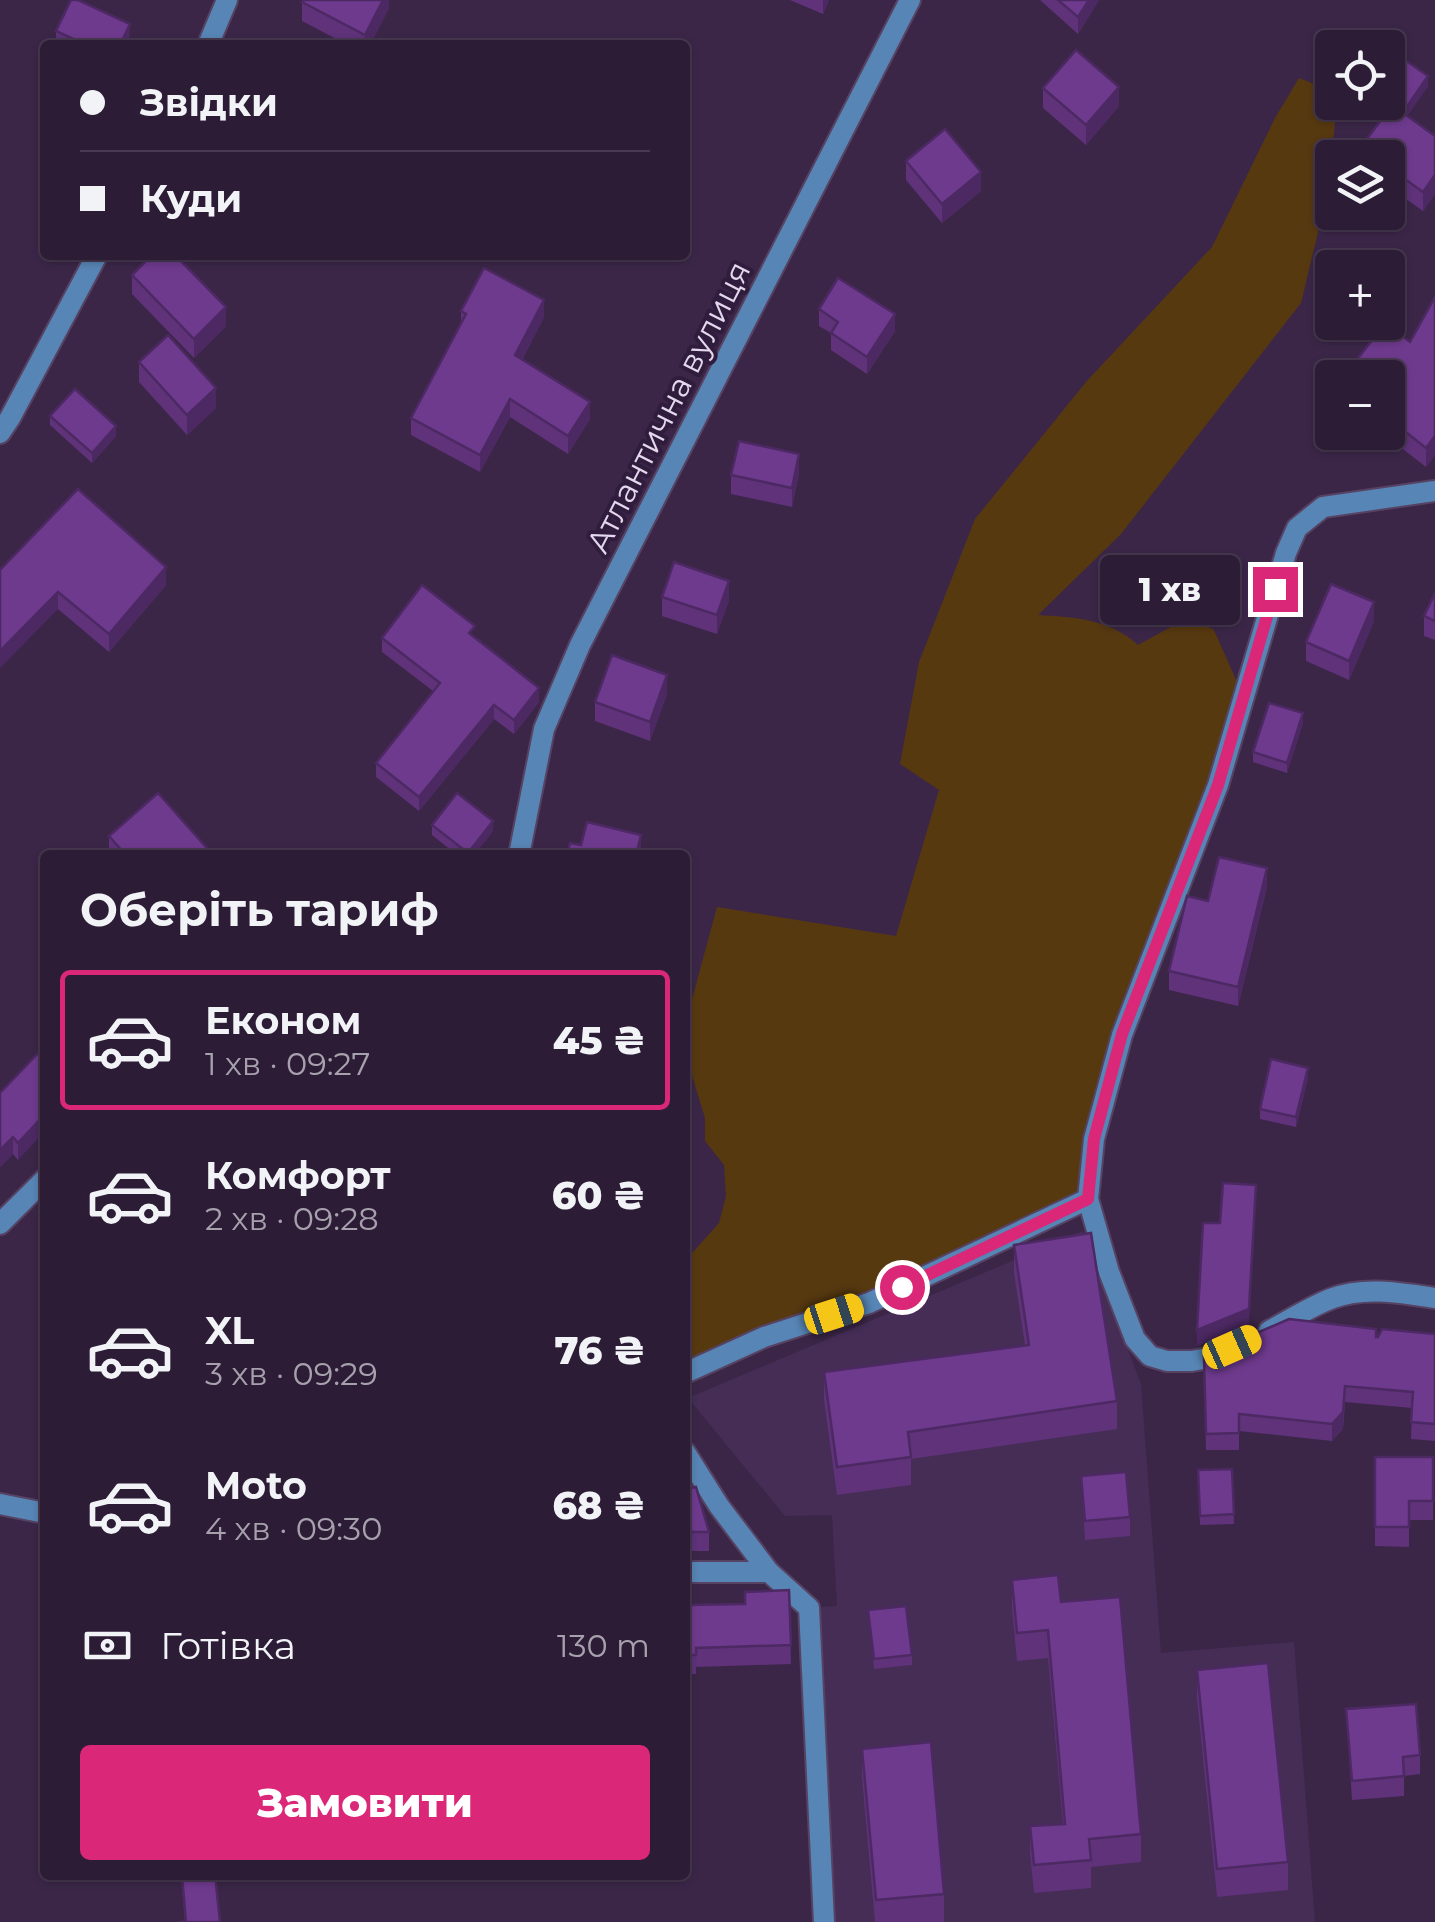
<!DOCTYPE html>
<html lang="uk">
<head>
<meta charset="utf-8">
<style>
  :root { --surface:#2c1c36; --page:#382942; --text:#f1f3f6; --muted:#a6a1ad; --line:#483a51; --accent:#db2777 }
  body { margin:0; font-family:Montserrat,sans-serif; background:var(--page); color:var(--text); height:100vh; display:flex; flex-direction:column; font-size:38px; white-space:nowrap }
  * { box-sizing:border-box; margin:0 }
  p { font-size:32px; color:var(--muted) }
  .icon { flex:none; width:55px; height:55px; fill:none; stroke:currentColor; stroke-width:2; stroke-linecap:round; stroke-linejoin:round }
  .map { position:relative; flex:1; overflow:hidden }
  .sheet { position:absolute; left:40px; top:850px; width:650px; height:1030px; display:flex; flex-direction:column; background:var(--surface); border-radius:10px; box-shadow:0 2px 8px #0004,0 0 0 2px var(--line) }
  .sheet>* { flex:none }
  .guide { position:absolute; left:40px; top:40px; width:650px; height:220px; border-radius:10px; box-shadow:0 2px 8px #0004,0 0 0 2px var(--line); display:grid; align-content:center; height:220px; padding:0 40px; background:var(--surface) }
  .fabs { position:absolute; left:1315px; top:30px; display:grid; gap:20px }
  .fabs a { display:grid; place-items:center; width:90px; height:90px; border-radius:10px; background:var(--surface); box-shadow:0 2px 8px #0004,0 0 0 2px var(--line); font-size:50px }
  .end { position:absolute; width:45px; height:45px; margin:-22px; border:12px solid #db2777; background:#fff; box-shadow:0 0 0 5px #fff }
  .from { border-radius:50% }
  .bubble { position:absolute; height:70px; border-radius:10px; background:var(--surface); box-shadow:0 2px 8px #0004,0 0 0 2px var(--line); font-size:32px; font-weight:800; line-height:70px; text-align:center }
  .car { position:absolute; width:30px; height:60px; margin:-30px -15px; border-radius:12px; box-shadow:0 0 8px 2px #0007; background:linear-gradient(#f5c518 24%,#345 0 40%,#f5c518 0 76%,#345 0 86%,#f5c518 0) }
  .guide b { display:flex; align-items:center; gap:35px; height:95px; font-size:38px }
  .guide b+b { border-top:2px solid var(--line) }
  .guide i { width:25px; height:25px; background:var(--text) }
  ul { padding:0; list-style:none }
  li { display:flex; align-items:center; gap:30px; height:140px; margin:0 20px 15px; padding:0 20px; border:5px solid transparent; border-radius:10px }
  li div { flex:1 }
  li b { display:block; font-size:38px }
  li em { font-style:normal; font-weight:800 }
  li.current { border-color:var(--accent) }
  li>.icon { width:90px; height:90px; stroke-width:1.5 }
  h2 { padding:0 40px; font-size:45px; line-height:120px }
  .pay { display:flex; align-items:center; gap:25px; height:110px; padding:0 40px; font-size:38px }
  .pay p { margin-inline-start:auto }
  .button { display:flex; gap:20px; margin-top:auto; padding:20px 40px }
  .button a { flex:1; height:115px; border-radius:10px; background:var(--accent); color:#fff; font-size:40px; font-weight:800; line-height:115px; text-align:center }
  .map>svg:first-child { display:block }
  .built { fill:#452d55 }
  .green { fill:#573910 }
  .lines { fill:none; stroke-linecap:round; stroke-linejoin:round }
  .minor-casing { stroke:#564263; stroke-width:24 }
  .minor { stroke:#5785b5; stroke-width:20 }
  .wall { fill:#5f327a }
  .shaded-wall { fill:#4d2963 }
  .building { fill:#6e3a8e; stroke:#4d2963; stroke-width:2.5 }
  .route { stroke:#db2777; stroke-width:12 }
  .labels { text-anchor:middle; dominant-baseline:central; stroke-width:8; stroke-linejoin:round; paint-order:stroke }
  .street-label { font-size:32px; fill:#e4d8ee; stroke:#301c3d }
</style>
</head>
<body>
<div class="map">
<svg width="1435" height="1922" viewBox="0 0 1435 1922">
  <rect width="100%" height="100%" fill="#3b2648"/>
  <polygon class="built" points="1083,1231 1141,1384 1161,1653 1294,1642 1315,1922 824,1922 809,1608 837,1606 832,1515 785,1516 688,1398"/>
  <path class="green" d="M1299 78 1327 89 1335 123 1327 195 1301 303 1121 534 1038 615C1074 617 1110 619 1138 645L1189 617 1214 630 1244 698 1122 1035 1088 1199 685 1373V1256L694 1251 719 1223 726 1196 724 1165 705 1141V1118L685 1053V1025L717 907 896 936 939 790 900 764 919 662 975 519 1086 382 1212 247 1275 118Z"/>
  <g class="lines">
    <defs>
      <g id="minor">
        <polyline points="208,45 227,0"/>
        <polyline points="0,433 10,418 97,255"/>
        <polyline points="519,855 544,729 580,645 910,0"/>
        <polyline points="0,1224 45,1179"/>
        <path d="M1269 1331C1290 1320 1311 1306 1333 1298 1365 1286 1402 1293 1435 1298"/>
        <polyline points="1229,1349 1208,1358 1192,1361 1167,1361 1150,1356 1135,1339 1109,1272 1088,1199 1094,1139 1122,1035 1218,785 1286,553 1297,528 1323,507 1435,491"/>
        <polyline points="685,1373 764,1337 869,1303 1088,1199"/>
        <polyline points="685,1452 719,1506 769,1572 809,1608 824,1922"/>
        <polyline points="0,1504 45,1513"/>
        <polyline points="685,1572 769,1572"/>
      </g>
    </defs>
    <use href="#minor" class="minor-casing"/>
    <use href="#minor" class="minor"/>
  </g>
  <g class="wall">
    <polygon points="389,0 389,8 370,45 348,45 302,21 302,2"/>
    <polygon points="790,0 829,0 823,14"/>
    <polygon points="1040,0 1099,0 1078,34"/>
    <polygon points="56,31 130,43 129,45 56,45"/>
    <polygon points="1388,64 1428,86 1407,116 1435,136 1435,194 1423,211 1388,186 1388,158 1361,158 1361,147 1390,107 1384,102 1388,102"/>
    <polygon points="1043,88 1119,106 1086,145 1043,108"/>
    <polygon points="906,161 981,191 942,223 906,180"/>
    <polygon points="132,275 226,326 194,358 132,294"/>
    <polygon points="1435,297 1435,455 1426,467 1381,432 1388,432 1388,378"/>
    <polygon points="819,309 895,331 867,374 831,350 831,333 819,326"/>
    <polygon points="461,311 544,317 522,360 590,419 568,454 510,417 480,472 411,435 411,418 461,324"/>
    <polygon points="139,362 216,408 187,435 139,382"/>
    <polygon points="50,416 116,436 92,463 50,425"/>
    <polygon points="799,474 792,507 731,494 731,475"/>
    <polygon points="0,570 166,585 109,652 58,609"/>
    <polygon points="1435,593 1435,640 1424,636 1424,616"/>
    <polygon points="662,597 729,600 717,634 662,616"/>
    <polygon points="1374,621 1349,680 1306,661 1306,642"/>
    <polygon points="475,637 539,702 514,734 494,719 419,811 376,777 376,763 433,691 382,652 382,638"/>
    <polygon points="667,694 650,741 595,721 595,702"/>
    <polygon points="1303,723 1287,773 1253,762 1253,752"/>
    <polygon points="432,825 493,831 474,855 457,855 432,835"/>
    <polygon points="109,836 213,855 111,855 109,853"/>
    <polygon points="1267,887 1238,1006 1169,990 1169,971 1208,901"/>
    <polygon points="45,985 45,1011 41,1006 41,989"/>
    <polygon points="45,1046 18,1160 13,1154 0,1167 0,1093"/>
    <polygon points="1308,1078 1296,1127 1260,1119 1260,1109"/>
    <polygon points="1014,1245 1117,1401 1117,1429 911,1459 911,1485 837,1495 824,1400 824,1372 1025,1345 1014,1273"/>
    <polygon points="1435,1334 1435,1441 1411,1439 1412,1408 1345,1402 1343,1429 1332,1441 1239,1431 1239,1450 1206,1450 1204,1356 1376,1337"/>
    <polygon points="1375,1457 1433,1457 1433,1520 1409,1520 1409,1547 1375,1546"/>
    <polygon points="1232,1469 1234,1524 1200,1525 1198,1470"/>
    <polygon points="1081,1476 1130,1517 1130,1536 1085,1540"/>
    <polygon points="685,1489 709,1532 709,1551 685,1551"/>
    <polygon points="1012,1580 1061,1602 1141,1834 1141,1862 1091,1867 1091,1888 1034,1893 1030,1854 1030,1826 1063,1824 1048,1658 1017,1661 1012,1608"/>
    <polygon points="789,1590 791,1664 696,1667 696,1674 685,1674 685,1605 745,1604"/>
    <polygon points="868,1610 912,1655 912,1665 874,1669"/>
    <polygon points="1197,1670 1288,1862 1288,1890 1217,1897 1197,1698"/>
    <polygon points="1346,1709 1420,1755 1420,1774 1404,1776 1404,1796 1352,1800"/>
    <polygon points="862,1749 944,1894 944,1922 875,1922 862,1777"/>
    <polygon points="181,1875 220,1922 185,1922"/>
  </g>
  <g class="shaded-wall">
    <polygon points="383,0 389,0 389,8 370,45 365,45 365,35"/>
    <polygon points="823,0 829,0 823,14"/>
    <polygon points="1089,0 1099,0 1078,34 1078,17"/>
    <polygon points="130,24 129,45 120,45"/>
    <polygon points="1428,76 1428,86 1406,118 1406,108"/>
    <polygon points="1119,87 1119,106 1086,145 1086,125"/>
    <polygon points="981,172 981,191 942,223 942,204"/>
    <polygon points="1435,175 1435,194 1423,211 1423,192"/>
    <polygon points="544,300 544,317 515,373 515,355"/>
    <polygon points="226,307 226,326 194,358 194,339"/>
    <polygon points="895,314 895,331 867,374 867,357"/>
    <polygon points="216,388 216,408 187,435 187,415"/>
    <polygon points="510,399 510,417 480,472 480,455"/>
    <polygon points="590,402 590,419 568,454 568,436"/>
    <polygon points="116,426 116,436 92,463 92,453"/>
    <polygon points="1435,436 1435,455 1426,467 1426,448"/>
    <polygon points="799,454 799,474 792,507 792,488"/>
    <polygon points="166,567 166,585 109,652 109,634"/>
    <polygon points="729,581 729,600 717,634 717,615"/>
    <polygon points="58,592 58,609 0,668 0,651"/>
    <polygon points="1374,602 1374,621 1349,680 1349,661"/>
    <polygon points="667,675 667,694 650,741 650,722"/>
    <polygon points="539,688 539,702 514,734 514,720"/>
    <polygon points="494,705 494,719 419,811 419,797"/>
    <polygon points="1303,713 1303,723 1287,773 1287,763"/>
    <polygon points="493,821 493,831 474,855 468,855"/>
    <polygon points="641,835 641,851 640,855 636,855"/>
    <polygon points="1267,868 1267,887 1238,1006 1238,987"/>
    <polygon points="1308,1068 1308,1078 1296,1127 1296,1117"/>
    <polygon points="45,1114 45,1131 18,1160 18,1143"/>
    <polygon points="13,1137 13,1154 0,1167 0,1150"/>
    <polygon points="1256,1185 1249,1325 1197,1346 1197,1330"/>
    <polygon points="1345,1386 1343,1429 1332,1441 1332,1424"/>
  </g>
  <g class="building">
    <polygon points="71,0 78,0 130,24 120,45 86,45 56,31"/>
    <polygon points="304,0 383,0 365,35 302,2"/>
    <polygon points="1058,0 1089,0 1078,17"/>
    <polygon points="1076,50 1119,87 1086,125 1043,88"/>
    <polygon points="1395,53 1428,76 1406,108 1388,95 1388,64"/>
    <polygon points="1392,105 1435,136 1435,175 1423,192 1388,167 1388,158 1375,158 1361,147"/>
    <polygon points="945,129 981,172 942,204 906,161"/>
    <polygon points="152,255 175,255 226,307 194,339 132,275"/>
    <polygon points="484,268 544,300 515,355 590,402 568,436 510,399 480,455 411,418 466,314 461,311"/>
    <polygon points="838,278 895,314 867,357 831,333 838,322 819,309"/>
    <polygon points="1435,297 1435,436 1426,448 1388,418 1388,378 1343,378 1385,323 1410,342"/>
    <polygon points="168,335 216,388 187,415 139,362"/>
    <polygon points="75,389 116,426 92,453 50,416"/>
    <polygon points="739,441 799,454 792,488 731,475"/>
    <polygon points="78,489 166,567 109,634 58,592 0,651 0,570"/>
    <polygon points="674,562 729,581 717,615 662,597"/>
    <polygon points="1331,584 1374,602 1349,661 1306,642"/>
    <polygon points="422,585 475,626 469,633 539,688 514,720 494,705 419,797 376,763 440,683 382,638"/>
    <polygon points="1435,593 1435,621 1424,616"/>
    <polygon points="612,655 667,675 650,722 595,702"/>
    <polygon points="1269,703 1303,713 1287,763 1253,752"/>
    <polygon points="158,793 213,855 126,855 109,836"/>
    <polygon points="457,793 493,821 468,853 432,825"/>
    <polygon points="587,822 641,835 636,855 567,855 570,843 581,845"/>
    <polygon points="1219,857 1267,868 1238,987 1169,971 1187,896 1208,901"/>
    <polygon points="45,1046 45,1114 18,1143 13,1137 0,1150 0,1093"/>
    <polygon points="1271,1059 1308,1068 1296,1117 1260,1109"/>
    <polygon points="1223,1183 1256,1185 1249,1309 1197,1330 1203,1223 1220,1223"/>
    <polygon points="1091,1233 1117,1401 908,1432 911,1457 837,1467 824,1372 1029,1345 1014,1245"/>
    <polygon points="1289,1319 1376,1329 1376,1337 1378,1337 1382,1329 1435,1334 1435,1424 1411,1422 1413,1392 1345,1386 1343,1412 1332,1424 1239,1414 1239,1433 1206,1434 1204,1356"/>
    <polygon points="1375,1457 1433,1457 1433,1501 1409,1501 1409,1527 1375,1527"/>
    <polygon points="1232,1469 1234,1514 1200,1516 1198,1470"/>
    <polygon points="1126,1472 1130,1517 1085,1521 1081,1476"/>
    <polygon points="696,1487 709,1532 685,1532 685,1489"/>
    <polygon points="1058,1575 1061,1602 1120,1597 1141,1834 1089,1839 1091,1860 1034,1865 1030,1826 1065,1824 1048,1630 1017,1633 1012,1580"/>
    <polygon points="789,1590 791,1645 696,1648 696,1655 685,1655 685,1605 745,1604 745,1592"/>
    <polygon points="906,1606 912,1655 874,1659 868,1610"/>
    <polygon points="1268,1663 1288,1862 1217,1869 1197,1670"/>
    <polygon points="1416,1704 1420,1755 1403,1757 1404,1776 1352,1781 1346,1709"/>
    <polygon points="931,1742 944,1894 876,1900 862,1749"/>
    <polygon points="182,1875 215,1875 220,1922 179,1922 186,1922"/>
  </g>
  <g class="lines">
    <polyline class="route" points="902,1287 1088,1199 1094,1139 1122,1034 1218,785 1275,589"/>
  </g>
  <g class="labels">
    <g class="street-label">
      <text transform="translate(668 407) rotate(-63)">Атлантична вулиця</text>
    </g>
  </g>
</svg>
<div class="fabs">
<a><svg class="icon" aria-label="locate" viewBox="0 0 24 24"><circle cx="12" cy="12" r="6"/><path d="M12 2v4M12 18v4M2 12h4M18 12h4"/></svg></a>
<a><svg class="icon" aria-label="layers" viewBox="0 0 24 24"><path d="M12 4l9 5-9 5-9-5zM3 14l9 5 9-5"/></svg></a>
<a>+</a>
<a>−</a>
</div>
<i class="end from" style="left:902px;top:1287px"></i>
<i class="end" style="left:1275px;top:589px"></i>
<div class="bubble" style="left:1100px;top:555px;width:140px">1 хв</div>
<i class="car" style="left:834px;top:1314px;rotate:72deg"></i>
<i class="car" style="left:1232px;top:1347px;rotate:66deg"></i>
<div class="guide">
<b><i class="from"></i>Звідки</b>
<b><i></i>Куди</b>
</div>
<section class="sheet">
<h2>Оберіть тариф</h2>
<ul>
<li class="current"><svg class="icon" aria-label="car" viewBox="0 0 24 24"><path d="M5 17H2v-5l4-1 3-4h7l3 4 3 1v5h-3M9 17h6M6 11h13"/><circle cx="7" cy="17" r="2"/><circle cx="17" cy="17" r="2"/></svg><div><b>Економ</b><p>1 хв · 09:27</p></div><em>45 ₴</em></li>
<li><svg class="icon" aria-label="car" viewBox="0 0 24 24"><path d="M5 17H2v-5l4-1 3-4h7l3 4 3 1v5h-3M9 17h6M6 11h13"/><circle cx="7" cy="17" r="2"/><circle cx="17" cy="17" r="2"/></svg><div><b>Комфорт</b><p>2 хв · 09:28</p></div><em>60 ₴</em></li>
<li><svg class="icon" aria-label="car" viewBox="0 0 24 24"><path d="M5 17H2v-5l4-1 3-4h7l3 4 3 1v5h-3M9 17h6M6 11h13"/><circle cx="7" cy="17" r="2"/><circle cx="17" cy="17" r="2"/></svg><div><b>XL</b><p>3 хв · 09:29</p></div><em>76 ₴</em></li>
<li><svg class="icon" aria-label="car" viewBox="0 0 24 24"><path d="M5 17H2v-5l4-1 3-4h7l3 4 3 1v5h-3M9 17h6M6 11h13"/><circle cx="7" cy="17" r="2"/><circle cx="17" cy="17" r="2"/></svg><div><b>Moto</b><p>4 хв · 09:30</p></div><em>68 ₴</em></li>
</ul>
<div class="pay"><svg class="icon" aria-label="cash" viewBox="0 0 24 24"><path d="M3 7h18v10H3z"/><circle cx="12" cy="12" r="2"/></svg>Готівка<p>130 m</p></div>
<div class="button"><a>Замовити</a></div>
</section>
</div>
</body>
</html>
